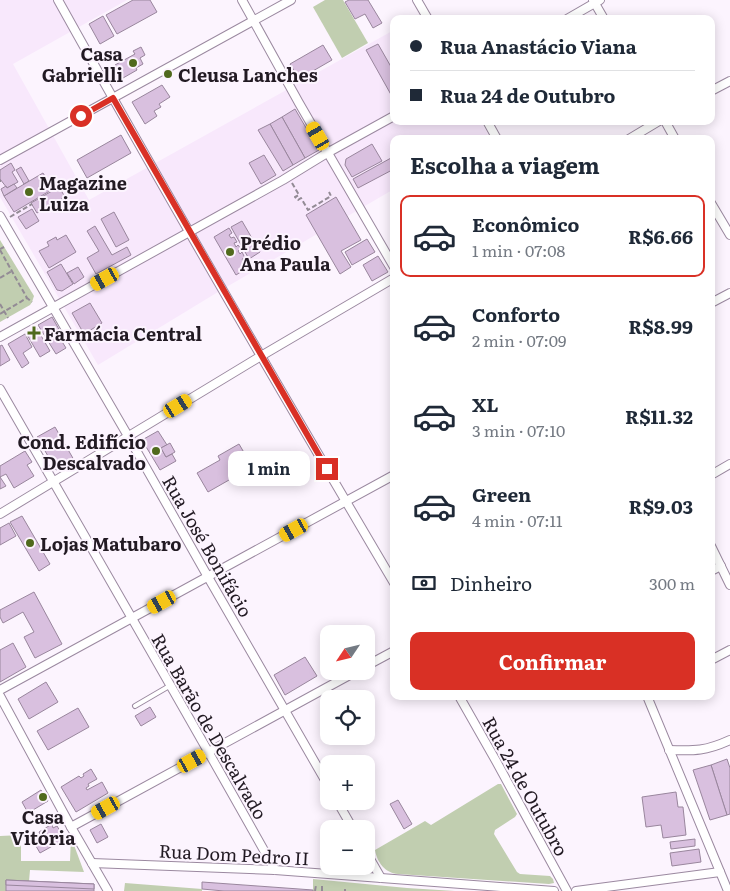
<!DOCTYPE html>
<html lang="pt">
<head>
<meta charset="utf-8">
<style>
  :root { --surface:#fff; --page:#f2f2f3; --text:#1f2937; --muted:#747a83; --line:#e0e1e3; --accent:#d93025 }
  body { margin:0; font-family:Literata,serif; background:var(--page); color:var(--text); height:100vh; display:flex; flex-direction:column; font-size:19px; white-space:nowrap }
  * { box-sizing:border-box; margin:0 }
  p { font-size:16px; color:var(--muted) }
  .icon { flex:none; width:28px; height:28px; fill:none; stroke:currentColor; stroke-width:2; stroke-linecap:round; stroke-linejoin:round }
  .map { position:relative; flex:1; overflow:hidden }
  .details { position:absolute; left:390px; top:135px; width:325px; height:565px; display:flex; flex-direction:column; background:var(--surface); border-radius:10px; box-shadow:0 2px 12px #0003 }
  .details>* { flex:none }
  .hud { position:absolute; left:390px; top:15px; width:325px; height:110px; border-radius:10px; box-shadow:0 2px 12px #0003; display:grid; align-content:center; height:110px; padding:0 20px; background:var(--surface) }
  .needle { width:32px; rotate:235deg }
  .tools { position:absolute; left:320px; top:625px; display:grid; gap:10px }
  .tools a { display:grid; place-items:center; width:55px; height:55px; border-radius:10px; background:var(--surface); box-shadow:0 2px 12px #0003; font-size:25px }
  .end { position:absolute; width:22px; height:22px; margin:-11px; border:6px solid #d93025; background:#fff; box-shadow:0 0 0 2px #fff }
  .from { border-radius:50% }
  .bubble { position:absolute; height:35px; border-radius:10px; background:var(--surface); box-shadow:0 2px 12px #0003; font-size:16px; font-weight:700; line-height:35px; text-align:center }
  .car { position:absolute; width:15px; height:30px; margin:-15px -8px; border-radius:6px; box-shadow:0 0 4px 1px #0007; background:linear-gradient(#f5c518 24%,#345 0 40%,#f5c518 0 76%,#345 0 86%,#f5c518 0) }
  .hud b { display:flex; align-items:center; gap:18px; height:48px; font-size:19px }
  .hud b+b { border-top:1px solid var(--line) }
  .hud i { width:12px; height:12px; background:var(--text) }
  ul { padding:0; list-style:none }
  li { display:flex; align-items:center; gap:15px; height:82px; margin:0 10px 8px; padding:0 10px; border:2px solid transparent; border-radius:10px }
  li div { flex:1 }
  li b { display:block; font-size:19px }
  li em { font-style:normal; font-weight:700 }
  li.on { border-color:var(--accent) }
  li>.icon { width:45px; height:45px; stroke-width:1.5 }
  h2 { padding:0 20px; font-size:22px; line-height:60px }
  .pay { display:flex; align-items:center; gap:12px; height:55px; padding:0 20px; font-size:19px }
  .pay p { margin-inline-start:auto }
  .button { display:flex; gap:10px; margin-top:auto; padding:10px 20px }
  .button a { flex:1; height:58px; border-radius:10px; background:var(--accent); color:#fff; font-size:20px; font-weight:700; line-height:58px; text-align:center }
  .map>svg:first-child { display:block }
  .built { fill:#f8e8fc }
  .green { fill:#c1ceb0 }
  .building { fill:#d9c0df; stroke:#99869d }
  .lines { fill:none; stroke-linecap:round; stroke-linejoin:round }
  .lane-casing { stroke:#9b89a0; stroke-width:6 }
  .street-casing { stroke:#9b89a0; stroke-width:10 }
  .path { stroke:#938b95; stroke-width:2; stroke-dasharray:5 2.5; stroke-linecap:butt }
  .lane { stroke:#fff; stroke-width:4 }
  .street { stroke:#fff; stroke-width:8 }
  .route { stroke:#d93025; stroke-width:6 }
  .poi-dot { fill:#506a1d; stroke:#fcf4fe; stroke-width:2 }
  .labels { text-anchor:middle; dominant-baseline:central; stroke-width:4; stroke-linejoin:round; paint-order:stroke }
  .poi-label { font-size:18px; font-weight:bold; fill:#221a23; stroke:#fcf4fe; text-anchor:start }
  .street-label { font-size:18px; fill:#221a23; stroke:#fcf4fe }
</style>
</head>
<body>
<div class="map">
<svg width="730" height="891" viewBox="0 0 730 891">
  <rect width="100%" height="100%" fill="#fcf4fe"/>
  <polygon class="built" points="0,0 127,0 13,64 89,200 394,30 394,121 480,121 488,134 479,139 394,139 394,189 218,292 98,365 0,197"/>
  <g class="green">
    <polygon points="325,0 343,0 368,43 342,58 313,7"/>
    <polygon points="0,240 34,296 32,302 30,305 0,322"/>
    <path d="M498 784H501L517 814 515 817 495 830 494 834 517 872 520 874 550 876 553 879 554 883 549 884 398 874C385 873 377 862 375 850L425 821 431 825Z"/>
    <polygon points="21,835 21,861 70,861 71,837 84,872 30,870 29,881 6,881 6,891 0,891 0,836"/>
    <polygon points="313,879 407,888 455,891 313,891"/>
    <polygon points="125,883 202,889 202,891 124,891"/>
  </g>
  <g class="building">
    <polygon points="133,0 150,0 157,12 117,34 106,15"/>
    <polygon points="349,0 368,0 382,23 373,28 365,14 355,19 345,2"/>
    <polygon points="103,16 114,36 100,44 89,24"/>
    <polygon points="378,44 394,72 394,100 366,50"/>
    <polygon points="323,45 332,60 299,79 290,64"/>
    <polygon points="141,47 145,55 140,58 143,64 136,68 137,70 123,78 115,65 135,54 133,51"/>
    <polygon points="162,85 170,97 159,104 161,107 154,111 157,116 145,124 132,102"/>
    <polygon points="295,109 319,150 305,158 282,117"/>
    <polygon points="282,117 305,158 293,165 270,124"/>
    <polygon points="270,124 293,165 283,171 258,130"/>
    <polygon points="121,135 131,153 87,178 77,160"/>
    <polygon points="372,144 382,161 352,177 345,165 346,159"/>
    <polygon points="264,155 276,175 261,184 249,163"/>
    <polygon points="391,158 394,164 394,169 358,188 353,179"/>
    <polygon points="11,163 15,170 12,172 18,182 7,188 0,179 0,170"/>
    <polygon points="21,167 29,181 24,184 16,170"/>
    <polygon points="43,173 53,189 14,212 4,196"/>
    <polygon points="14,184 17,188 4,196 1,189 6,186 7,188"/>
    <polygon points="59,187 65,197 37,213 31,203"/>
    <polygon points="336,197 361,240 341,251 351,267 340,274 306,215"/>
    <polygon points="32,209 39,221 26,229 18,217"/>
    <polygon points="114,212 129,240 116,247 101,219"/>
    <polygon points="242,221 260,252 249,259 231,227"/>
    <polygon points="95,226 112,255 127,247 131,255 96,274 87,258 99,251 87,231"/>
    <polygon points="229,228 232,233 229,235 231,238 234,237 237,242 234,243 236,247 238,245 241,249 238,251 240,254 242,252 245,258 242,259 244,262 247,261 250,266 236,275 214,237"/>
    <polygon points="66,235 76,252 49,268 39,251 49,246 47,242 56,237 57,240"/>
    <polygon points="367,239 375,252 352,265 345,252"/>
    <polygon points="378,256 388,272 372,281 363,265"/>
    <polygon points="61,264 73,284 62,291 57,290 47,272"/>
    <polygon points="78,267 84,277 74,284 67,273"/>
    <polygon points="90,303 102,323 84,334 72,313"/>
    <polygon points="52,317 64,338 61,340 66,348 56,354 38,325"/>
    <polygon points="36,327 50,351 40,357 26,333"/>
    <polygon points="25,334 32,347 23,353 29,363 22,368 8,344"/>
    <polygon points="2,345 10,360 0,366 0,346"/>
    <polygon points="55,427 74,460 56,470 37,437"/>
    <polygon points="158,431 167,445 161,448 166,457 172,454 176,461 160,470 142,440"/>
    <polygon points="170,443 175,452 166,457 161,448"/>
    <polygon points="239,444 249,461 240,466 243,472 208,492 197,473 220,460 218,456"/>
    <polygon points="25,451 32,462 27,465 34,476 14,488 6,474 0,477 6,486 0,489 0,466"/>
    <polygon points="22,516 50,564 39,571 10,522"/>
    <polygon points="9,523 16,536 0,545 0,528"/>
    <polygon points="34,592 62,644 35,658 24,637 34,632 23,612 3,623 0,617 0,610"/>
    <polygon points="13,643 26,667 0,682 0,650"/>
    <polygon points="305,657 317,676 285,695 274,675"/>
    <polygon points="46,682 58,702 29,719 18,699"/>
    <polygon points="150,707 156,717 141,726 135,716"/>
    <polygon points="78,708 89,727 48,750 37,731"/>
    <polygon points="727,759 730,768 730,814 727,815 711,765"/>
    <polygon points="711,765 727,815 710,820 693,770"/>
    <polygon points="91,769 97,779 88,784 89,786 86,788 87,790 102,782 108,793 76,812 61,787 79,776 81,778 84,776 83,774"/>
    <polygon points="41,790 48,801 28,813 22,802"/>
    <polygon points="676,792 678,807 683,807 686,835 663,838 661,825 646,827 642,797"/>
    <polygon points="398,800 412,824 404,829 390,804"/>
    <polygon points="52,824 53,828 57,826 65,839 40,853 33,841 41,836 39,832"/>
    <polygon points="101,824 108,837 97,843 90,830"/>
    <polygon points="695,839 695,846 671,849 670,842"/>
    <polygon points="699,849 701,862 672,866 670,853"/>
    <polygon points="6,880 94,884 94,891 6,891"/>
    <polygon points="6,880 94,884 94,889 6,885"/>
    <polygon points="202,882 313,890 313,891 224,891 202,889"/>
  </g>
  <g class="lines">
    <defs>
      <polyline id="lane" points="135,706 171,685"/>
      <g id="street">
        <path d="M58 0C167 196 280 390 394 583"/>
        <polyline points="242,0 299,103 394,267"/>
        <polyline points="417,0 428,19"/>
        <polyline points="593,0 604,19"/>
        <polyline points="567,19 600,0"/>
        <polyline points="711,91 730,81"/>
        <polyline points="487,121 497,139"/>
        <polyline points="665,121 675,139"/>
        <polyline points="629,139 659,121"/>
        <polyline points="0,160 291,0"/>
        <polyline points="711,203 730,235"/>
        <polyline points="0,216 128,436 208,577 329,787"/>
        <polyline points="711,303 730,293"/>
        <polyline points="0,337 283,180 327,153 394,116"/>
        <path d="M0 389C92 549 185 709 275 870"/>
        <polyline points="711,475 730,464"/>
        <polyline points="0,514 261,356 394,278"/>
        <polyline points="711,546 730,585"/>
        <polyline points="711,571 721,566"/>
        <polyline points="711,660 730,650"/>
        <polyline points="366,666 394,651"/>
        <polyline points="0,690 394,475"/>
        <polyline points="0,696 71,827 108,891"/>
        <polyline points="459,696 496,761 567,891"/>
        <polyline points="647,696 728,891"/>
        <path d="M669 750C695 751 706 751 730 740"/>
        <polyline points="337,801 353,829"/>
        <polyline points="71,827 357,671"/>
        <polyline points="366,852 381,878"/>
        <polyline points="92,863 275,870 554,891"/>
        <polyline points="576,891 720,872"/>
      </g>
    </defs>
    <use href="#lane" class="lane-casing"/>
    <use href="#street" class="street-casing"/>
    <g class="path">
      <polyline points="106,70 111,67 118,75 120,74"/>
      <polyline points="0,181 1,181"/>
      <polyline points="292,183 299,195 295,197 298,200 301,198 308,210 331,196 329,192"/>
      <polyline points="10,217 32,204"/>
      <polyline points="0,249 4,247"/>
      <polyline points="0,250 27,298"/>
      <polyline points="0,278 12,271"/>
      <polyline points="0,304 8,318"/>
      <polyline points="0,314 27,298 32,302"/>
      <polyline points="315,891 316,885"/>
      <polyline points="322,891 322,885"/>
      <polyline points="345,891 345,889"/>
    </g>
    <use href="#lane" class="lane"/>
    <use href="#street" class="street"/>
  </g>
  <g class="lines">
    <polyline class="route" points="81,116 113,98 327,469"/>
  </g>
  <g class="poi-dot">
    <circle cx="133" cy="63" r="5"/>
    <circle cx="168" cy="74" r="5"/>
    <circle cx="29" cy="192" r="5"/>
    <circle cx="230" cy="252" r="5"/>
    <path d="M31.5 325.5h5v5h5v5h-5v5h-5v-5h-5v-5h5z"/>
    <circle cx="156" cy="451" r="5"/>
    <circle cx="30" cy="543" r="5"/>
    <circle cx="43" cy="797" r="5"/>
  </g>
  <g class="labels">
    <g class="poi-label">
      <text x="123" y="53" text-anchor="end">Casa<tspan x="123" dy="21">Gabrielli</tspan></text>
      <text x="178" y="74">Cleusa Lanches</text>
      <text x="39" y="182">Magazine<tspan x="39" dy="21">Luiza</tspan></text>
      <text x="240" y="242">Prédio<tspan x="240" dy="21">Ana Paula</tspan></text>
      <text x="44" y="333">Farmácia Central</text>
      <text x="146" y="441" text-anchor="end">Cond. Edifício<tspan x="146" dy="21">Descalvado</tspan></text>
      <text x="40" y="543">Lojas Matubaro</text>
      <text x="43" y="816" text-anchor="middle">Casa<tspan x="43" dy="21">Vitória</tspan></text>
    </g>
    <g class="street-label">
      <text transform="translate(208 546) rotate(60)">Rua José Bonifácio</text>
      <text transform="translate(210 726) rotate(60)">Rua Barão de Descalvado</text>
      <text transform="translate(526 786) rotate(61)">Rua 24 de Outubro</text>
      <text transform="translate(234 854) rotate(3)">Rua Dom Pedro II</text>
    </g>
  </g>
</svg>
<div class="tools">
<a><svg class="needle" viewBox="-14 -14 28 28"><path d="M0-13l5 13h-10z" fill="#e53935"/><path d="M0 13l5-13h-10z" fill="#747a83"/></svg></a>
<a><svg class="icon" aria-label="locate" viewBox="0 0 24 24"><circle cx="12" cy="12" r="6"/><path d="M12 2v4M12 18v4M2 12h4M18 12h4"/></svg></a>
<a>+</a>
<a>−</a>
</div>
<i class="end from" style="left:81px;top:116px"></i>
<i class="end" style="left:327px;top:469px"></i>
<div class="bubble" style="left:228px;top:451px;width:82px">1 min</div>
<i class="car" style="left:318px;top:136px;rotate:330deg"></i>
<i class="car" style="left:105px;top:279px;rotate:241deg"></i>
<i class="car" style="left:178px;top:406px;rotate:59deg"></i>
<i class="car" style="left:294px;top:530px;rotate:241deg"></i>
<i class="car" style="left:162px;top:602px;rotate:241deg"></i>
<i class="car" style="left:192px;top:761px;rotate:61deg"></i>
<i class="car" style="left:106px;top:808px;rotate:241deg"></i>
<div class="hud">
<b><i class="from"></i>Rua Anastácio Viana</b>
<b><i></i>Rua 24 de Outubro</b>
</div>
<section class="details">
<h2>Escolha a viagem</h2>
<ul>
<li class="on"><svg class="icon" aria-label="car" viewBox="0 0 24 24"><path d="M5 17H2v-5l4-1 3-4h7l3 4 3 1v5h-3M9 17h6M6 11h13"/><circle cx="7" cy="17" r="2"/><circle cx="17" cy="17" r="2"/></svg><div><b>Econômico</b><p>1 min · 07:08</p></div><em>R$6.66</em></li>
<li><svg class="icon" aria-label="car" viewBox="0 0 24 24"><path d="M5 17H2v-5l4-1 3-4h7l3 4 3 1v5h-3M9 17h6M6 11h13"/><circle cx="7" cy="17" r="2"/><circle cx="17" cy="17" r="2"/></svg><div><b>Conforto</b><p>2 min · 07:09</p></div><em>R$8.99</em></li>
<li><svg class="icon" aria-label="car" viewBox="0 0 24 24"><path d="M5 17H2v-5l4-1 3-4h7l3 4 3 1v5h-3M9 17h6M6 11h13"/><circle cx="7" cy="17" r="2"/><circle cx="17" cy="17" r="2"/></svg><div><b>XL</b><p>3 min · 07:10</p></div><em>R$11.32</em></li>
<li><svg class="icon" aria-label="car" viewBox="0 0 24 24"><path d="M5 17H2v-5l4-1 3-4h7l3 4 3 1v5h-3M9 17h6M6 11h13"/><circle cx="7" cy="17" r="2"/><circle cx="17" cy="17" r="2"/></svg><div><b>Green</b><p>4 min · 07:11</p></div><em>R$9.03</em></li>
</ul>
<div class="pay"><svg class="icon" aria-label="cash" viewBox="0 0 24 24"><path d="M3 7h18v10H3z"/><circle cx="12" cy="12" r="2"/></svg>Dinheiro<p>300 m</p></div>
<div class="button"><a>Confirmar</a></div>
</section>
</div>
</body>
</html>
